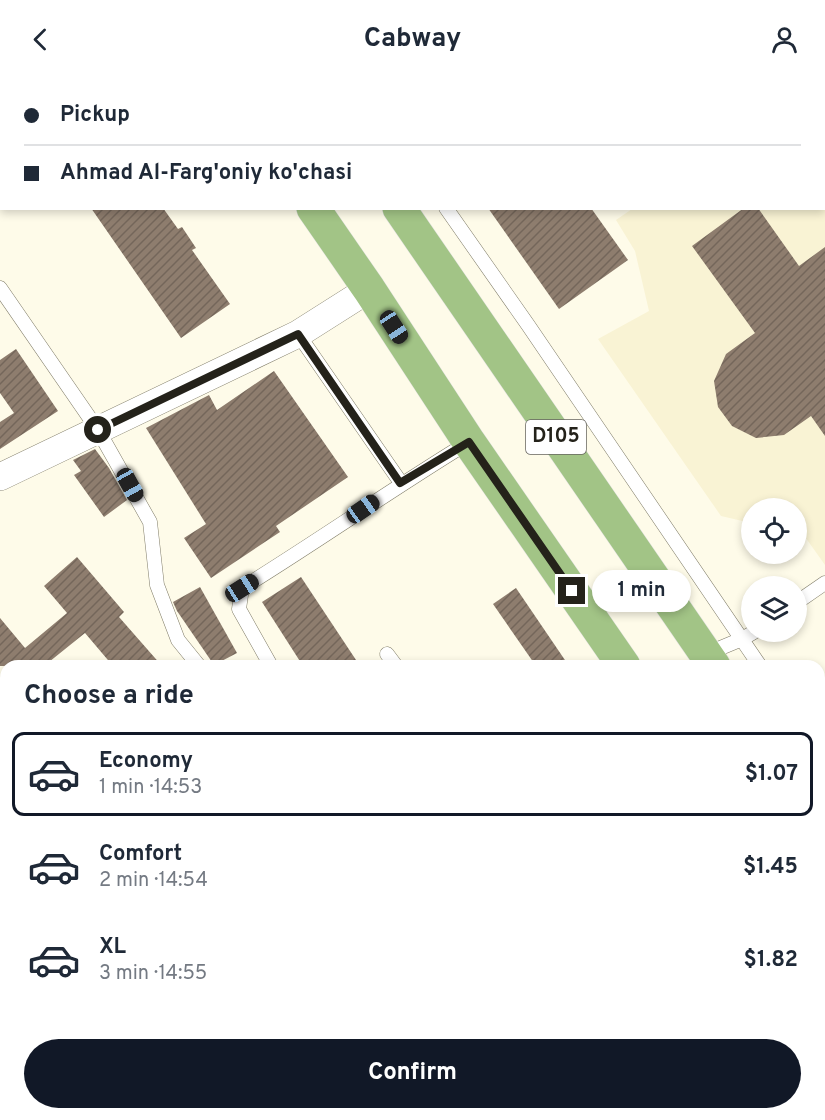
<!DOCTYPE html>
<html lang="en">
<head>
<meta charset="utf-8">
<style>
  :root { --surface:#fff; --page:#f6f6f7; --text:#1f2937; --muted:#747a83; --line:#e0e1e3; --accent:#111827 }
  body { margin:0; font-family:Overpass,sans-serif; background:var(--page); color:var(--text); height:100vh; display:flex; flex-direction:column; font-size:22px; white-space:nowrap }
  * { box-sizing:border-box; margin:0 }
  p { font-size:20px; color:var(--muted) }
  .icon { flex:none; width:33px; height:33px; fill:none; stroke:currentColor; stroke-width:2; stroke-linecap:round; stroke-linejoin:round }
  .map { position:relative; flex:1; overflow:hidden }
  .panel { position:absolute; left:0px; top:582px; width:825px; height:460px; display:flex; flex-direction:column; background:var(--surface); border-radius:18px 18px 0 0; box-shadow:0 3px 9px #0003 }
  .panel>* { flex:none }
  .banner { position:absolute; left:0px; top:0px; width:825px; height:132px; box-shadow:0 3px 9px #0003; display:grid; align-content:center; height:132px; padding:0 24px; background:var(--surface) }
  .buttons { position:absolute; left:741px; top:420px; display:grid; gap:12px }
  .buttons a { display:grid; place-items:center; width:66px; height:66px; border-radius:50%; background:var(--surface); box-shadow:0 3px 9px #0003; font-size:30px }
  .end { position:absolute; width:27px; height:27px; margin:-14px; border:8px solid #24221a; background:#fff; box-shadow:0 0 0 3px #fff }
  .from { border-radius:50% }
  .bubble { position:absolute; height:42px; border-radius:21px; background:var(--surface); box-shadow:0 3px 9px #0003; font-size:20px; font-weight:700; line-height:42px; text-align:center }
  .car { position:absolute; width:18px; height:36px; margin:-18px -9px; border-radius:8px; box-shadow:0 0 4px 2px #0007; background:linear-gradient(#222 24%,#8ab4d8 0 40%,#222 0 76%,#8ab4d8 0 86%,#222 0) }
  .banner b { display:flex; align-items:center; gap:21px; height:57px; font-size:22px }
  .banner b+b { border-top:2px solid var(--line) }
  .banner i { width:15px; height:15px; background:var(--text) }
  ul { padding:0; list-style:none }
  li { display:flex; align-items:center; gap:18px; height:84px; margin:0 12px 9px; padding:0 12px; border:3px solid transparent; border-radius:12px }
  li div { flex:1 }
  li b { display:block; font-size:22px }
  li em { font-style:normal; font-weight:700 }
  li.current { border-color:var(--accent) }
  li>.icon { width:54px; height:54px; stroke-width:1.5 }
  h2 { padding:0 24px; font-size:27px; line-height:72px }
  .primary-button { display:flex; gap:12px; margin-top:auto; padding:12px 24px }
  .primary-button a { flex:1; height:69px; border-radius:36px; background:var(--accent); color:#fff; font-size:24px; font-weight:700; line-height:69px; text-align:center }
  header { display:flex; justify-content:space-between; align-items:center; height:78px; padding:0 24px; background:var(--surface); font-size:27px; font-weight:700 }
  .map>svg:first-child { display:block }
  .built { fill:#f9f3d4 }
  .building { fill:url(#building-hatch) }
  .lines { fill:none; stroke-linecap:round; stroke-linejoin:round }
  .service-casing { stroke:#7f7b67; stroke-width:15 }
  .minor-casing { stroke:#7f7b67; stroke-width:28 }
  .trunk-casing { stroke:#e5e4e4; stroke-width:34 }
  .service { stroke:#fff; stroke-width:14 }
  .minor { stroke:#fff; stroke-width:27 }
  .trunk { stroke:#a2c486; stroke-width:33 }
  .route { stroke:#24221a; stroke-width:8 }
  .labels { text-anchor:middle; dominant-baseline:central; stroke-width:6; stroke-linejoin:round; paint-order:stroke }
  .shield { fill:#fff; stroke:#66645f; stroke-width:1.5 }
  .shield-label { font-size:20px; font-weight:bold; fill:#24221a }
</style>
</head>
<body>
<header><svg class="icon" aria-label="back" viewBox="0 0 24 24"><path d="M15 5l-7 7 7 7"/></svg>Cabway<svg class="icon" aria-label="person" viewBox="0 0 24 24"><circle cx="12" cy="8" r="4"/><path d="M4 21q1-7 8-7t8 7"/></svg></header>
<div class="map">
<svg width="825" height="1042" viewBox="0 0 825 1042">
  <defs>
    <pattern id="building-hatch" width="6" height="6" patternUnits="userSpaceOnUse" patternTransform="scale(1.5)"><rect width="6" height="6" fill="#8e7d6e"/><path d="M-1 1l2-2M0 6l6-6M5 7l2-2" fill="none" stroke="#74665a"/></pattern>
  </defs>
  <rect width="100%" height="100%" fill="#fefbe9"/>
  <polygon class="built" points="611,0 825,0 825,487 803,456 797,455 796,430 752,430 751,445 721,438 598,261 649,233 635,173 616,142 632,131 824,130 824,2"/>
  <g class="building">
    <polygon points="91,130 163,130 178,151 182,149 196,170 192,172 230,226 181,260"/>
    <polygon points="488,130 591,130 628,182 559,231"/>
    <polygon points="744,130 758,130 799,188 825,169 825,358 811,338 784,357 756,360 732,348 718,329 714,303 726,276 755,255 692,168"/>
    <polygon points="16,271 58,333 0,371 0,344 14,335 0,315 0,282"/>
    <polygon points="274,293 348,399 276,448 280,454 211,500 184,460 206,446 146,350 209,317 217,332"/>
    <polygon points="95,371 109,390 127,422 104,439 74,397 81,393 73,382"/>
    <polygon points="77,479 124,534 119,539 162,588 113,588 85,555 44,588 0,588 0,540 25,570 67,535 44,508"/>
    <polygon points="301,499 360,588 303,588 262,524"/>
    <polygon points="200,509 237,575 214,587 177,533 173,524"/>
    <polygon points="516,510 569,588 536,588 493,526"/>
  </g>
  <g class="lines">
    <defs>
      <g id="service">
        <polyline points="339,2 341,0"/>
        <polyline points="446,130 528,247 760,588"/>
        <polyline points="0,210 98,352 150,444 157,507 178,562 199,588"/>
        <polyline points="298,256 401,405"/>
        <polyline points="796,525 825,505"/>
        <polyline points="387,576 396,588"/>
        <polyline points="706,576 742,561 754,554"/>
        <path d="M271 588 239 531 242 510C318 463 392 411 469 364"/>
        <polyline points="0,644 6,651"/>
        <polyline points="819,676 825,685"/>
      </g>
      <g id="minor">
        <polyline points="0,399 298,256 369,211"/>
        <polyline points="573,1042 578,1036"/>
      </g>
      <g id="trunk">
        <polyline points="223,0 224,2"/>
        <polyline points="311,0 312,2"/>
        <polyline points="313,130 369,211 469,364 624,588"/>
        <polyline points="399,130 714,588"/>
        <polyline points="819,744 825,753"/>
        <polyline points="819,871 825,880"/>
      </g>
    </defs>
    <use href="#service" class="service-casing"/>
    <use href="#minor" class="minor-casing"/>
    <use href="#trunk" class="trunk-casing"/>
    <use href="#service" class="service"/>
    <use href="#minor" class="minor"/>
    <use href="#trunk" class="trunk"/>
  </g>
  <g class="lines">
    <polyline class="route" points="98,352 298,256 400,405 469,364 572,513"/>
  </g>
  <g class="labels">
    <rect class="shield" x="526" y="342" width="60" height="34" rx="4.5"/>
    <g class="shield-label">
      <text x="556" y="359">D105</text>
    </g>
  </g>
</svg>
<div class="buttons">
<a><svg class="icon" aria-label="locate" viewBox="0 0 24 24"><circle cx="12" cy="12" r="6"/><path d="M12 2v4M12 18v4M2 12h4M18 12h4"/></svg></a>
<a><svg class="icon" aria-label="layers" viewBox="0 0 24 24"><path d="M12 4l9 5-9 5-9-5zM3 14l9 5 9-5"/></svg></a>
</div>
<i class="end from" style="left:98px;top:352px"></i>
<i class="end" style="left:572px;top:513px"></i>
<div class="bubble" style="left:592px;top:492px;width:99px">1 min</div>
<i class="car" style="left:394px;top:249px;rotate:147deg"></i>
<i class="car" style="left:130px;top:407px;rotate:151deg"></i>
<i class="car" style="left:363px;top:431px;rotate:55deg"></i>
<i class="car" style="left:242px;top:510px;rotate:58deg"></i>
<div class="banner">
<b><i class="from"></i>Pickup</b>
<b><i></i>Ahmad Al-Farg'oniy ko'chasi</b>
</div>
<section class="panel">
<h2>Choose a ride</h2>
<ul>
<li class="current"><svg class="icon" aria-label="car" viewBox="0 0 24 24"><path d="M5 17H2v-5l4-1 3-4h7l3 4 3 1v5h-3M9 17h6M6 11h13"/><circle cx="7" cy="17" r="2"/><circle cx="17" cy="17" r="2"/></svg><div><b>Economy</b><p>1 min · 14:53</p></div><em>$1.07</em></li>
<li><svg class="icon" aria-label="car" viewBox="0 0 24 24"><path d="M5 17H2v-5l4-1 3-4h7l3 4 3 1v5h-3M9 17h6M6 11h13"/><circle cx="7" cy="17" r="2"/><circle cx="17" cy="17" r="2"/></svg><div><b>Comfort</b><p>2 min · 14:54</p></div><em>$1.45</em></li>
<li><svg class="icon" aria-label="car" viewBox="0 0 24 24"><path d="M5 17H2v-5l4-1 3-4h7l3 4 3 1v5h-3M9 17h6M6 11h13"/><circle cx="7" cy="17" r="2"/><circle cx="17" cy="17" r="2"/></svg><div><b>XL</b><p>3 min · 14:55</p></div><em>$1.82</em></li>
</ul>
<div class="primary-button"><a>Confirm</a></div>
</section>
</div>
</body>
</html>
